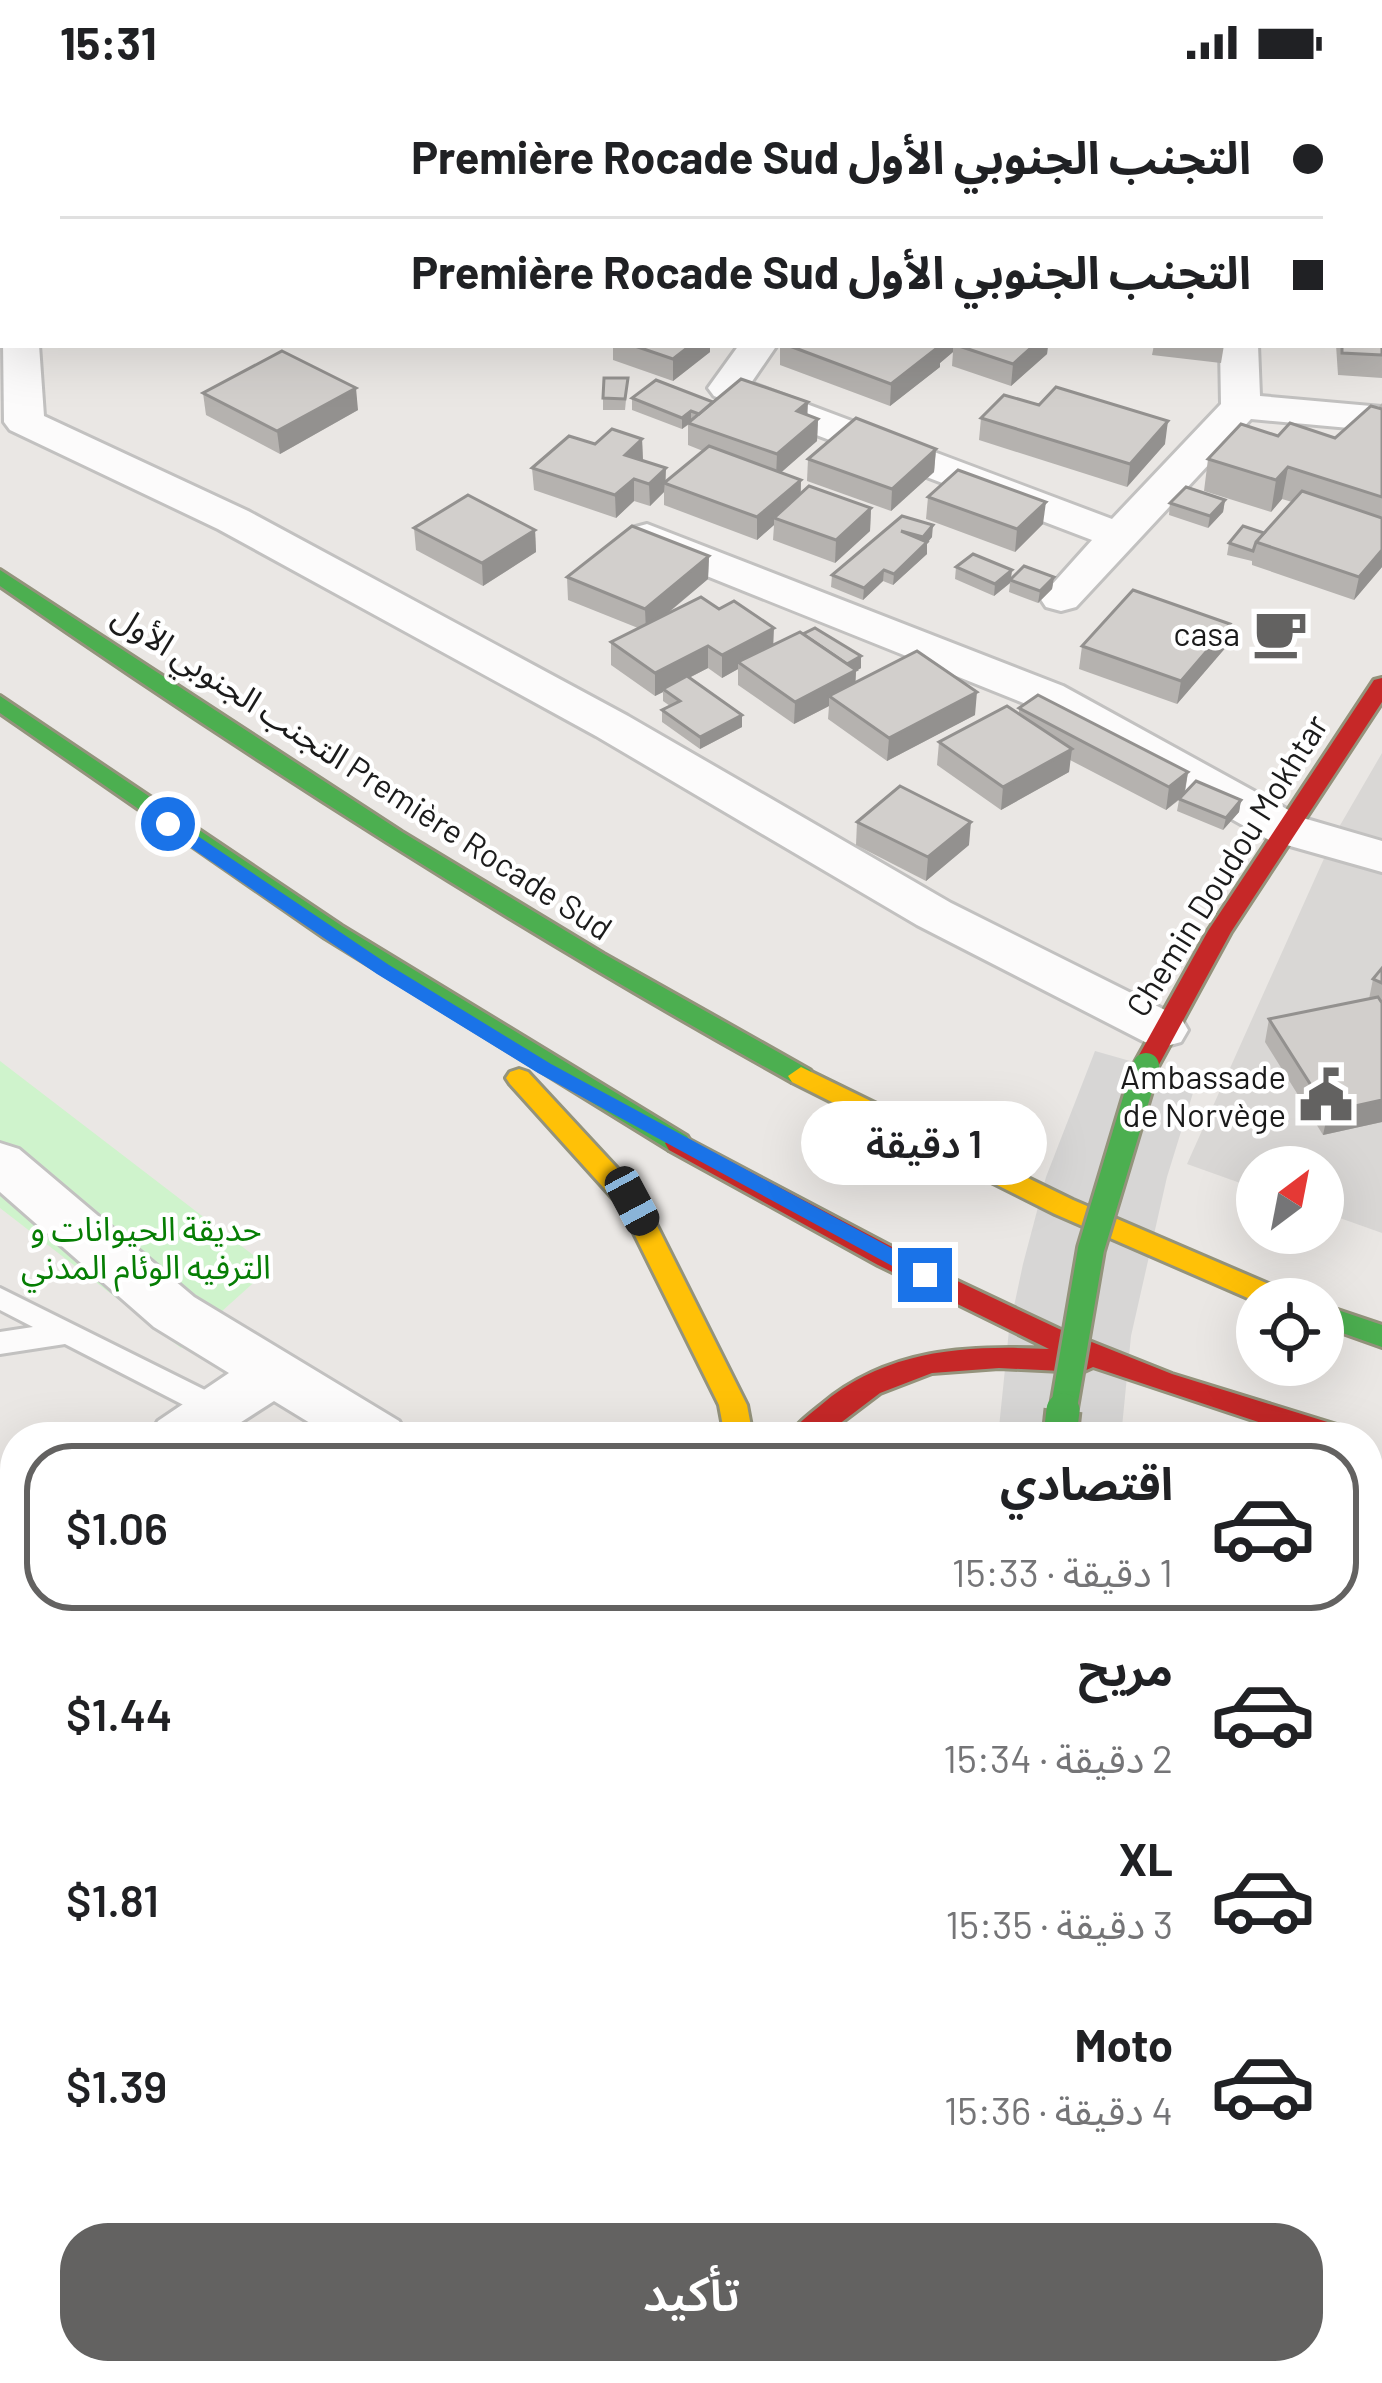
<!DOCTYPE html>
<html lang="ar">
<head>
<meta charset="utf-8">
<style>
  :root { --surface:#fff; --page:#f6f6f6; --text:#202124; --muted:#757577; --line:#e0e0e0; --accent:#636261 }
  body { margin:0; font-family:Barlow,"Noto Sans Arabic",sans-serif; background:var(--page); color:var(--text); direction:rtl; height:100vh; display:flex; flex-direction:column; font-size:45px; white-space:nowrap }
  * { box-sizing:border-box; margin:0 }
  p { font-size:39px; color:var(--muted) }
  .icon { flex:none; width:66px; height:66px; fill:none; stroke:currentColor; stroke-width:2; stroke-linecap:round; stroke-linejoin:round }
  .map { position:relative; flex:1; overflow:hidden; direction:ltr }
  .panel { position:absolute; left:0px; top:1338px; width:1383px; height:963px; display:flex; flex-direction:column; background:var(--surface); border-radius:48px 48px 0 0; box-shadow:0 12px 48px #0002; direction:rtl }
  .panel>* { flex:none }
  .guide { position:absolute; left:0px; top:0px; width:1383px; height:264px; box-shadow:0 12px 48px #0002; direction:rtl; display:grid; align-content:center; height:264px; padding:0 60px; background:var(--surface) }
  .needle { width:78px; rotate:32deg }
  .tools { position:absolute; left:1236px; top:1062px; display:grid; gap:24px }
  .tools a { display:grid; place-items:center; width:108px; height:108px; border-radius:50%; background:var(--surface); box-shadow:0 12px 48px #0002; font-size:60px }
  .end { position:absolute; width:54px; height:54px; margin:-27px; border:15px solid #1a73e8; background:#fff; box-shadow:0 0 0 6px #fff }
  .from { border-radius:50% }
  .bubble { position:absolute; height:84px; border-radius:42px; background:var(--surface); box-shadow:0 12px 48px #0002; font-size:39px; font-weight:600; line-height:84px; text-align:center; direction:rtl }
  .car { position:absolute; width:36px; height:72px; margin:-36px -18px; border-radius:15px; box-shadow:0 0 9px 3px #0007; background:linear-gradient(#222 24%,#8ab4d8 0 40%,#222 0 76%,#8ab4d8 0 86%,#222 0) }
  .guide b { display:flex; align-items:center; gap:42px; height:114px; font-size:45px }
  .guide b+b { border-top:3px solid var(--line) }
  .guide i { width:30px; height:30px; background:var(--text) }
  ul { padding:21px 0 0; list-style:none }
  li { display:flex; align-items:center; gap:36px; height:168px; margin:0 24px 18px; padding:0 36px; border:6px solid transparent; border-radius:48px }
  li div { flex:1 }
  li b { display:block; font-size:45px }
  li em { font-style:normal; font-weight:600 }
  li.current { border-color:var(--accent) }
  li>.icon { width:108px; height:108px; stroke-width:1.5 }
  .primary-button { display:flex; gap:24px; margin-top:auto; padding:24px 60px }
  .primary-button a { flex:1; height:138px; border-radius:48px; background:var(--accent); color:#fff; font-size:48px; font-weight:600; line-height:138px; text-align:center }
  .status { display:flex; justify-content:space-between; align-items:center; height:84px; padding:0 60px; background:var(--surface); direction:ltr }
  .status svg { height:33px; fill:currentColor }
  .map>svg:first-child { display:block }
  .residential { fill:#d9d7d5 }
  .education { fill:#f6f2dd }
  .park { fill:#cff3cc }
  .pier { fill:#d7d6d5 }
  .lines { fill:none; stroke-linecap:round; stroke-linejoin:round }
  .lane-casing { stroke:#c2c1c0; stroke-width:6 }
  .street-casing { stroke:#c2c1c0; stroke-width:6 }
  .fast-casing { stroke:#94937c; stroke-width:6 }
  .slow-casing { stroke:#94937c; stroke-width:6 }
  .jam-casing { stroke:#94937c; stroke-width:6 }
  .lane { fill:#fcfbfb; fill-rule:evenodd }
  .street { fill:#fcfbfb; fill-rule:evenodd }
  .fast { fill:#4caf50; fill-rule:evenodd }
  .slow { fill:#ffc107; fill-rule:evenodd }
  .jam { fill:#c62828; fill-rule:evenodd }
  .fast-bridge-far1-casing { stroke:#94937c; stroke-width:32; stroke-linecap:butt }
  .fast-bridge-casing { stroke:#94937c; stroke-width:39; stroke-linecap:butt }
  .fast-bridge-far1 { stroke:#4caf50; stroke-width:26 }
  .fast-bridge { stroke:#4caf50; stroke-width:33 }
  .wall { fill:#b5b2af }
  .shaded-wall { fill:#93918f }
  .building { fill:#d2cfcc; stroke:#93918f; stroke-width:3 }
  .route { fill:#1a73e8 }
  .labels { text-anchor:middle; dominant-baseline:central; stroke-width:9; stroke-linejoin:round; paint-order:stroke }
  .poi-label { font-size:33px; fill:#1b1b1b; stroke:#fff; text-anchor:end }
  .street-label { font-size:33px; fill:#1b1b1b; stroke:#fff }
  .park-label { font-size:33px; fill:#067e04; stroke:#fff }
</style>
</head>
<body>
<div class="status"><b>15:31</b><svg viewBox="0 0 49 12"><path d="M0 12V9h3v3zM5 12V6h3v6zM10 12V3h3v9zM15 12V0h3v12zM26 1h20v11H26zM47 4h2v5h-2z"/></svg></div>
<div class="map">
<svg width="1382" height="2299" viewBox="0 0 1382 2299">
  <rect width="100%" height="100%" fill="#eae7e4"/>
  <polygon class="residential" points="1382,669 1382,1149 1323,1128 1323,1083 1257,1083 1257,1105 1187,1080 1335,750"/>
  <g class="education">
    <polygon points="1368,1456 1382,1462 1382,2253 1368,2210"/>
    <polygon points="15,1507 15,2184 0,2197 0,1521"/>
  </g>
  <polygon class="park" points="0,977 270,1184 181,1264 0,1124"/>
  <polygon class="pier" points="1095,967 1197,996 1167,1093 1131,1252 1121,1353 998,1353 1009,1246 1023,1180 1046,1093"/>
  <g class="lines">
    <defs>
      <polygon id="lane" points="0,1204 225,1316 229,1324 225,1332 205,1332 65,1260 0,1270 0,1248 33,1243 0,1226"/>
      <g id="street">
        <polygon points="115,0 151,0 113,3"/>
        <polygon points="1368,0 1382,0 1382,17 1380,3 1366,3"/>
        <polygon points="3,258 39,261 44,332 248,427 628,632 951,819 1181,934 1188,946 1181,958 1163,963 1145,958 917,841 596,652 218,445 10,346 4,338"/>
        <polygon points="739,261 777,261 751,299 1112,435 1221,320 1220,261 1258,261 1260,312 1382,323 1382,347 1251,335 1076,523 1061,527 1046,523 1040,514 1092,456 714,312 708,304"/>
        <polygon points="647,440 1063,602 1303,734 1382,757 1382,788 1269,756 1031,622 632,462 626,453 632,444"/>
        <polygon points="0,1059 19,1065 194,1213 399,1337 408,1353 333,1353 274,1317 218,1353 149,1353 158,1337 229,1289 154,1243 0,1108"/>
        <polygon points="15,1458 15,1513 0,1518 0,1463"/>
        <polygon points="15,2253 15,2286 113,2286 108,2299 0,2299 0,2259"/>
        <polygon points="459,2286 537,2286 532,2299 454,2299"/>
      </g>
      <g id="fast">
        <path d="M0 486 402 748 604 870 810 986 814 992 810 998H792C519 847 257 680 0 502Z"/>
        <polygon points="0,612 342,842 687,1052 691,1059 687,1066 669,1066 325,854 0,629"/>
        <polygon points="1323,1221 1382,1241 1382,1263 1323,1242"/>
        <polygon points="1368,1390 1382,1395 1382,1420 1368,1415"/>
      </g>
      <g id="slow">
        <polygon points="801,983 1073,1116 1287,1208 1291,1215 1257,1218 1055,1130 792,998 788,992"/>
        <polygon points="519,985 528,988 641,1110 747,1321 753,1353 725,1353 719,1321 621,1123 510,1000 506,994 510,988"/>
      </g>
      <g id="jam">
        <polygon points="1382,594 1382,618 1231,848 1155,988 1137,988 1133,982 1208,847 1374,596"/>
        <path d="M678 1050 951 1194 1059 1245 1172 1290 1350 1345 1354 1353H1304L1093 1283 1082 1288 999 1284 932 1289 880 1309 822 1353H789C796 1340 810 1330 821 1321 887 1265 967 1261 1049 1265L878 1181 669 1066 665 1059Z"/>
        <polygon points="1190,2286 1231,2286 1237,2299 1195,2299"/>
      </g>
    </defs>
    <use href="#lane" class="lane-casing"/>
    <use href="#street" class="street-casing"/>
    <use href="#fast" class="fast-casing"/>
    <use href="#slow" class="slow-casing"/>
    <use href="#jam" class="jam-casing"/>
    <use href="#lane" class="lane"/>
    <use href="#street" class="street"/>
    <use href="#fast" class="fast"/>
    <use href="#slow" class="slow"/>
    <use href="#jam" class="jam"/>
    <defs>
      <polyline id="fast-bridge-far1" points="1063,1329 1091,1165 1146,982"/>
      <polyline id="fast-bridge" points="1060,1353 1063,1326"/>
    </defs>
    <use href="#fast-bridge-far1" class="fast-bridge-far1-casing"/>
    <use href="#fast-bridge" class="fast-bridge-casing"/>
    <use href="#fast-bridge-far1" class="fast-bridge-far1"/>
    <use href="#fast-bridge" class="fast-bridge"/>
  </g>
  <g class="wall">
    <polygon points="448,0 554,0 550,3 448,3"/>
    <rect x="1201" y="0" width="79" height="3"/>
    <polygon points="1380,14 1382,14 1382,294 1338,291 1336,261 1380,261"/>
    <polygon points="613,261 710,261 710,268 673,297 613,276"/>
    <polygon points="780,261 1048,261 1047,270 1011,302 952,282 953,268 940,279 940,283 890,322 780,281"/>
    <polygon points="1154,261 1224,261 1221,279 1152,271"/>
    <polygon points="628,294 625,326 603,326 603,314"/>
    <polygon points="203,309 358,326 280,370 206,331"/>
    <polygon points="632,314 713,318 808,331 818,335 817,357 781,388 801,396 801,410 871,424 870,447 835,479 773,456 774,441 757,456 664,421 664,408 650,422 634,417 616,434 534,406 532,384 595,360 642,355 643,377 666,384 666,398 703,367 688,361 688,341 682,345 632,326"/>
    <polygon points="1382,319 1382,483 1354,516 1252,481 1252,477 1227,471 1229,459 1264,449 1292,418 1282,415 1271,428 1204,407 1208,375 1278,352 1335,354 1378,324"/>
    <polygon points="1039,321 1165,360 1127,403 979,356 981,334"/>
    <polygon points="936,365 934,388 891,427 807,397 808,375"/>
    <polygon points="928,413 1043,440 1015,468 926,435"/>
    <polygon points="1225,416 1223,428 1208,444 1169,431 1170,419"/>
    <polygon points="902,432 932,453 927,459 927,470 893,501 883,497 863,516 831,503 832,491"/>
    <polygon points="414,444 535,446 536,468 483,502 416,466"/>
    <polygon points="709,472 708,495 667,530 861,584 856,587 855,598 975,631 887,677 828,635 829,622 794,640 738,601 738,585 722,594 708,584 689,594 742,631 742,643 700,665 662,638 662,626 670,622 663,617 663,608 655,612 611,581 611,558 638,544 568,516 567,493"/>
    <polygon points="956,483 1012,486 1011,495 1054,493 1052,505 1038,519 1009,508 1010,499 994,512 955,495"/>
    <polygon points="1230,540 1227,562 1177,620 1079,585 1082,562"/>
    <polygon points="1019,624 1188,688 1185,709 1241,716 1239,728 1223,746 1177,727 1179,716 1166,726 1070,676 1069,688 1001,726 937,681 939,658 1019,630"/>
    <polygon points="857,738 969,761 926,797 856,761"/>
    <polygon points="1382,884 1382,1038 1323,1051 1265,958 1269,935 1369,915 1373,895"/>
    <polygon points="874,2286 1108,2286 1117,2299 885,2299"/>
  </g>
  <g class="shaded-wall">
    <polygon points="15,0 43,0 43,3 5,3"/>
    <polygon points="44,0 85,0 71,3 45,3"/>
    <polygon points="526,0 554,0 550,3 526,3"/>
    <rect x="0" y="4" width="3" height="31"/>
    <polygon points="0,73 3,86 3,94 0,95"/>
    <polygon points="691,261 710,261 710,268 673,297 673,275"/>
    <polygon points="941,261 953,261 953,268 940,279 940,283 890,322 891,300"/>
    <polygon points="1034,261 1048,261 1047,270 1011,302 1013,280"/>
    <polygon points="356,304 358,326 280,370 277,347"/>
    <polygon points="808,318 807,340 797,327"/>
    <polygon points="691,327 691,338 682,345 682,334"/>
    <polygon points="818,335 817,357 776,393 777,370"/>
    <polygon points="1168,337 1165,360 1127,403 1130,380"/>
    <polygon points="642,355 643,378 625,371"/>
    <polygon points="936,365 934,388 891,427 892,405"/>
    <polygon points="1288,383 1282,415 1271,428 1276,396"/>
    <polygon points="666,384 664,408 650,422 649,400"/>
    <polygon points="634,395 634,417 616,434 615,411"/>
    <polygon points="801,396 800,418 774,434 774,441 757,456 757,433"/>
    <polygon points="1225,416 1223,428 1208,444 1210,432"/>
    <polygon points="1046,418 1043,440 1015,468 1017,445"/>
    <polygon points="871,424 870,447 835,479 836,456"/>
    <polygon points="933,441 932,453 927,459 927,470 893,501 894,490 922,463 923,453"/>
    <polygon points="535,446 536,468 483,502 482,479"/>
    <polygon points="1382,466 1382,483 1354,516 1359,493"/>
    <polygon points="709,472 708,495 646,547 645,525"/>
    <polygon points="884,486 883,497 863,516 864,504"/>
    <polygon points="1012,486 1010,499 994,512 995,500"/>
    <polygon points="1054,493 1052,505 1038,519 1040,507"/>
    <polygon points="1230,540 1227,562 1177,620 1181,597"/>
    <polygon points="774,544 773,567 738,578 738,585 722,594 722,571"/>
    <polygon points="708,562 708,584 665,606 663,605 663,608 655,612 655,589"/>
    <polygon points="861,572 861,584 856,587 855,609 829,612 829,622 794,640 795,618 841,583"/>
    <polygon points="977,608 975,631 887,677 889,654"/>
    <polygon points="742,631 742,643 700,665 700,653"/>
    <polygon points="1072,665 1069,688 1001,726 1003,703"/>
    <polygon points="1188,688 1184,711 1166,726 1169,703"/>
    <polygon points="1241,716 1239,728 1223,746 1226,734"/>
    <polygon points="971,738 969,761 926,797 928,773"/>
    <polygon points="1382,1016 1382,1038 1323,1051 1328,1028"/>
    <polygon points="15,1634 15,1672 0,1684 0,1646"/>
    <polygon points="15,2031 15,2069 0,2082 0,2044"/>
  </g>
  <g class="building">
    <polygon points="477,0 504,0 500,3 488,3"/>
    <rect x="1380" y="14" width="2" height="44"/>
    <rect x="1380" y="66" width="2" height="36"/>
    <rect x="1380" y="114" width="2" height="37"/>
    <rect x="1380" y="171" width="2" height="45"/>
    <polygon points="1380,226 1382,226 1382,271 1342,269 1342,261 1380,261"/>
    <polygon points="632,261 691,261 673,275"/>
    <polygon points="787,261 941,261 891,300"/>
    <polygon points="956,261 1034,261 1013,280"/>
    <polygon points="282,267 356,304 277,347 203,309"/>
    <polygon points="604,294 628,294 625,315 603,314"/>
    <polygon points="741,295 808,318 797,327 818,335 777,370 688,339"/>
    <polygon points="656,296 713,318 699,330 691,327 682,334 632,314"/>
    <polygon points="1056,303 1168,337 1130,380 981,334 1004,311 1039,321"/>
    <polygon points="1371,322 1382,325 1382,413 1288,383 1276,396 1208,375 1241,340 1278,352 1290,339 1335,354"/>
    <polygon points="856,334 936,365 892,405 808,375"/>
    <polygon points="612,345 642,355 625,371 666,384 649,400 634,395 615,411 532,384 569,352 595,360"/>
    <polygon points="709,362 801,396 757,433 664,399"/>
    <polygon points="958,386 1046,418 1017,445 928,413"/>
    <polygon points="809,402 871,424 836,456 774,434"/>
    <polygon points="1186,403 1225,416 1210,432 1170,419"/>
    <polygon points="1302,407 1382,434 1382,466 1359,493 1256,458"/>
    <polygon points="468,411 535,446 482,479 414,444"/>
    <polygon points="902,432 933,441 923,453 901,447 927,458 894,490 884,486 864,504 832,491"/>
    <polygon points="632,442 709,472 645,525 567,493"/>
    <polygon points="1243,442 1264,449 1256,458 1253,467 1229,459"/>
    <polygon points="973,470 1012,486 995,500 956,483"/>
    <polygon points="1024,482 1054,493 1040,507 1010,496"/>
    <polygon points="1133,506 1230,540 1181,597 1082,562"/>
    <polygon points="701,513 719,525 734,517 774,544 722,571 708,562 655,589 611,558"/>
    <polygon points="815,544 861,572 847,580 803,550"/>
    <polygon points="800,548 856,586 795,618 738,578"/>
    <polygon points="917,567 977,608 889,654 829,612"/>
    <polygon points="687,592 742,631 700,653 662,626 680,617 663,605"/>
    <polygon points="1038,611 1188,688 1169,703 1019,624"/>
    <polygon points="1007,622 1072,665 1003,703 939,658"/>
    <polygon points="1196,697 1241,716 1226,734 1179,715"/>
    <polygon points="900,702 971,738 928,773 857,738"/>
    <polygon points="1382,884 1382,899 1373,895"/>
    <polygon points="1378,913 1382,919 1382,1016 1328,1028 1269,935"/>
    <polygon points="11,1501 15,1503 15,1634 0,1646 0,1509"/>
    <polygon points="15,1872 15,2031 0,2044 0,1885"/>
    <polygon points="905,2286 1108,2286 1117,2299 915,2299"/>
  </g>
  <polygon class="route" points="162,736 174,736 389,881 551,980 932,1186 932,1196 918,1196 538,989 377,890 162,744"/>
  <defs>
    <symbol id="cafe-bare" viewBox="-9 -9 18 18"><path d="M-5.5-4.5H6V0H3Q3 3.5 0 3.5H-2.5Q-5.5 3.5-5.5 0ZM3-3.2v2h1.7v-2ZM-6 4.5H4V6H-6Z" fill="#636261" stroke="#fff" stroke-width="2.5" paint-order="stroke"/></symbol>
    <symbol id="civic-bare" viewBox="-9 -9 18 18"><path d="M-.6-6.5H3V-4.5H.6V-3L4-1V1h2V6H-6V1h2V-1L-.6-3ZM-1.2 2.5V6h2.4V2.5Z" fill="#636261" stroke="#fff" stroke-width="2.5" paint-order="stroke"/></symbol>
  </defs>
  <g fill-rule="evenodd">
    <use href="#cafe-bare" x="1242" y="511" width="76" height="76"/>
    <use href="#civic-bare" x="1288" y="973" width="76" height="76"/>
  </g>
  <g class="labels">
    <g class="poi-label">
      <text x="1240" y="549">casa</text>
      <text x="1286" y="992">Ambassade<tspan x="1286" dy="38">de Norvège</tspan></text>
    </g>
    <g class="street-label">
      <text transform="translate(363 687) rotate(33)">التجنب الجنوبي الأول Première Rocade Sud</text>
      <text transform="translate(1226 781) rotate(-58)">Chemin Doudou Mokhtar</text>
    </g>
    <g class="park-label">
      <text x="146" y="1144">حديقة الحيوانات و<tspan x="146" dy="38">الترفيه الوئام المدني</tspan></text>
    </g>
  </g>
</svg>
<div class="tools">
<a><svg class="needle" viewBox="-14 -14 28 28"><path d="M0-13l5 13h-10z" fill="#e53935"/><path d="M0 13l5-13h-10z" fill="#757577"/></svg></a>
<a><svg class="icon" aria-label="locate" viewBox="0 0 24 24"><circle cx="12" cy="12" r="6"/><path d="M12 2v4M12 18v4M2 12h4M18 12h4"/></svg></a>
</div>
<i class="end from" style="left:168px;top:740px"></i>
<i class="end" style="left:925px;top:1191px"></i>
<div class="bubble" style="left:801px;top:1017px;width:246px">1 دقيقة</div>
<i class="car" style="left:632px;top:1117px;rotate:152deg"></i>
<div class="guide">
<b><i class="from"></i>التجنب الجنوبي الأول Première Rocade Sud</b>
<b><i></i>التجنب الجنوبي الأول Première Rocade Sud</b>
</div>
<section class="panel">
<ul>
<li class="current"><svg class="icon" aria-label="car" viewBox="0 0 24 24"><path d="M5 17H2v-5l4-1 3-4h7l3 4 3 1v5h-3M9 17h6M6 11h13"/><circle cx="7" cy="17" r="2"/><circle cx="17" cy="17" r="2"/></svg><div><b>اقتصادي</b><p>1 دقيقة · 15:33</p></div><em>$1.06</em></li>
<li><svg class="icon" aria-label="car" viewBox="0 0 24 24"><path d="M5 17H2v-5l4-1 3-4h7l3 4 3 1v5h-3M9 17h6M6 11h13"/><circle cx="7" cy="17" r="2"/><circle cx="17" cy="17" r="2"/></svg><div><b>مريح</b><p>2 دقيقة · 15:34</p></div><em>$1.44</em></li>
<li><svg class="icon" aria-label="car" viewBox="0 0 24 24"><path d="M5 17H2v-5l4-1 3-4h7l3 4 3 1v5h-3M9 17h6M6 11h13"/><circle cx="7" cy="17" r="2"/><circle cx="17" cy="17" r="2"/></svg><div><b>XL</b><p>3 دقيقة · 15:35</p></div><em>$1.81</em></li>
<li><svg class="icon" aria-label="car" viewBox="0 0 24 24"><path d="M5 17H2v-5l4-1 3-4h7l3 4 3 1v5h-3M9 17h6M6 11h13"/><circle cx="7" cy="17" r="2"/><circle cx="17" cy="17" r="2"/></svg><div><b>Moto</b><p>4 دقيقة · 15:36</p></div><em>$1.39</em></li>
</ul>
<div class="primary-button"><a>تأكيد</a></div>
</section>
</div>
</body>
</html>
